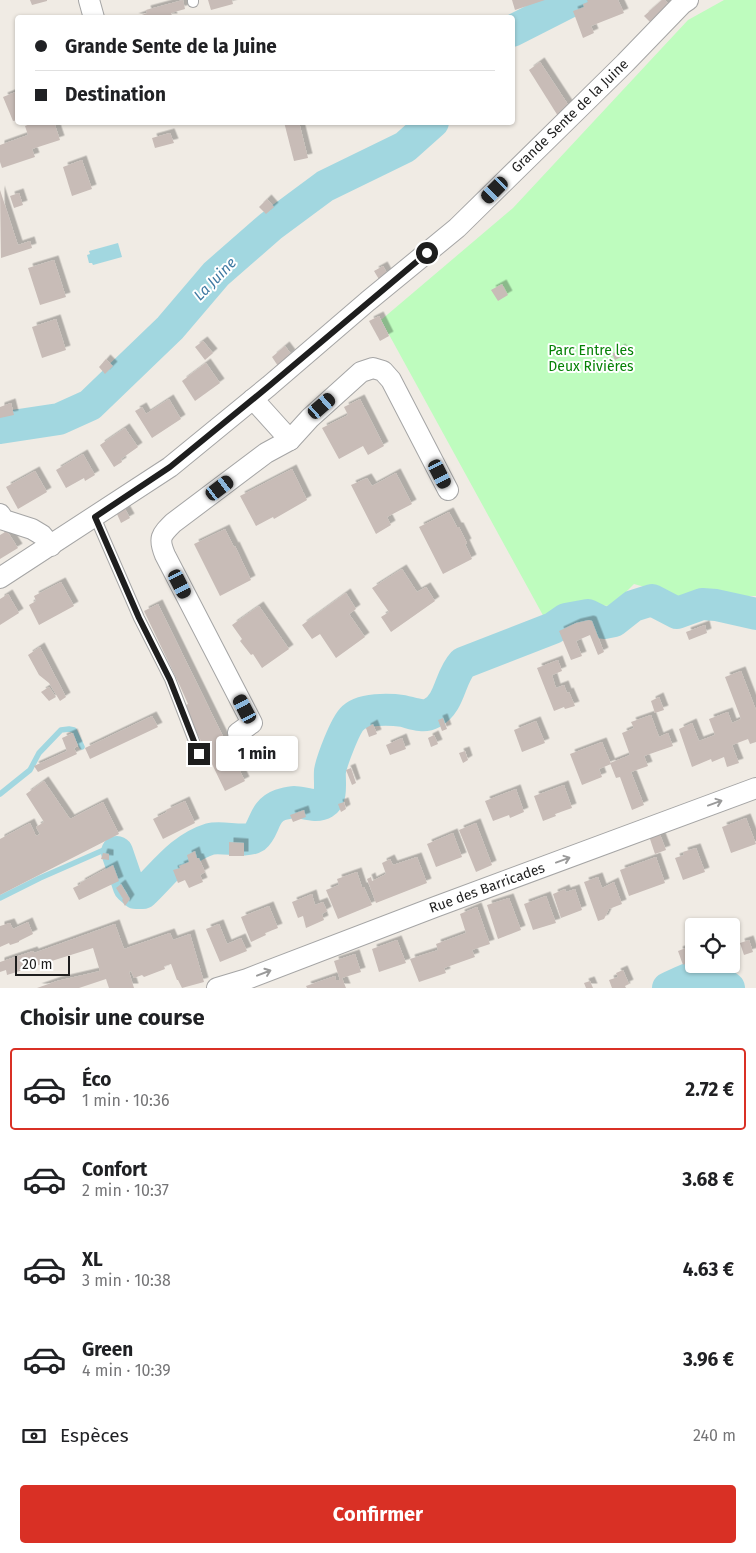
<!DOCTYPE html>
<html lang="fr">
<head>
<meta charset="utf-8">
<style>
  :root { --surface:#fff; --page:#f2f2f2; --text:#202124; --muted:#757577; --line:#e0e0e0; --accent:#d93025 }
  body { margin:0; font-family:"Fira Sans",sans-serif; background:var(--page); color:var(--text); height:100vh; display:flex; flex-direction:column; font-size:19px; white-space:nowrap }
  * { box-sizing:border-box; margin:0 }
  p { font-size:16px; color:var(--muted) }
  .icon { flex:none; width:28px; height:28px; fill:none; stroke:currentColor; stroke-width:2; stroke-linecap:round; stroke-linejoin:round }
  .map { position:relative; height:988px; overflow:hidden }
  .side { display:flex; flex-direction:column; background:var(--surface); flex:1 }
  .side>* { flex:none }
  .banner { position:absolute; left:15px; top:15px; width:500px; height:110px; border-radius:5px; box-shadow:0 1px 4px #0004; display:grid; align-content:center; height:110px; padding:0 20px; background:var(--surface) }
  .fabs { position:absolute; left:685px; top:918px; display:grid; gap:10px }
  .fabs a { display:grid; place-items:center; width:55px; height:55px; border-radius:5px; background:var(--surface); box-shadow:0 1px 4px #0004; font-size:25px }
  .scale { position:absolute; left:15px; bottom:12px; width:55px; box-sizing:border-box; padding-left:5px; border:2px solid #1e1e1e; border-top:0; font-size:14px; line-height:18px; white-space:nowrap; color:#1e1e1e; -webkit-text-stroke:4px #fff; paint-order:stroke }
  .end { position:absolute; width:22px; height:22px; margin:-11px; border:6px solid #1e1e1e; background:#fff; box-shadow:0 0 0 2px #fff }
  .from { border-radius:50% }
  .bubble { position:absolute; height:35px; border-radius:5px; background:var(--surface); box-shadow:0 1px 4px #0004; font-size:16px; font-weight:700; line-height:35px; text-align:center }
  .car { position:absolute; width:15px; height:30px; margin:-15px -8px; border-radius:6px; box-shadow:0 0 4px 1px #0007; background:linear-gradient(#222 24%,#8ab4d8 0 40%,#222 0 76%,#8ab4d8 0 86%,#222 0) }
  .banner b { display:flex; align-items:center; gap:18px; height:48px; font-size:19px }
  .banner b+b { border-top:1px solid var(--line) }
  .banner i { width:12px; height:12px; background:var(--text) }
  ul { padding:0; list-style:none }
  li { display:flex; align-items:center; gap:15px; height:82px; margin:0 10px 8px; padding:0 10px; border:2px solid transparent; border-radius:5px }
  li div { flex:1 }
  li b { display:block; font-size:19px }
  li em { font-style:normal; font-weight:700 }
  li.on { border-color:var(--accent) }
  li>.icon { width:45px; height:45px; stroke-width:1.5 }
  h2 { padding:0 20px; font-size:22px; line-height:60px }
  .pay { display:flex; align-items:center; gap:12px; height:55px; padding:0 20px; font-size:19px }
  .pay p { margin-inline-start:auto }
  .button { display:flex; gap:10px; margin-top:auto; padding:10px 20px }
  .button a { flex:1; height:58px; border-radius:5px; background:var(--accent); color:#fff; font-size:20px; font-weight:700; line-height:58px; text-align:center }
  .map>svg:first-child { display:block }
  .park { fill:#befcbe }
  .water { fill:#a2d7e0 }
  .lines { fill:none; stroke-linecap:round; stroke-linejoin:round }
  .stream { stroke:#a2d7e0; stroke-width:5.5 }
  .river { stroke:#a2d7e0; stroke-width:32 }
  .building { fill:#c8bcb7; filter:url(#shadow) }
  .service-casing { stroke:#a5a5a5; stroke-width:12 }
  .minor-casing { stroke:#a5a5a5; stroke-width:22 }
  .service { stroke:#fff; stroke-width:10 }
  .minor { stroke:#fff; stroke-width:20 }
  .oneway { stroke:#9a9a9a }
  .route { stroke:#1e1e1e; stroke-width:6 }
  .labels { text-anchor:middle; dominant-baseline:central; stroke-width:4; stroke-linejoin:round; paint-order:stroke }
  .street-label { font-size:14px; fill:#1e1e1e; stroke:#fff }
  .park-label { font-size:14px; fill:#068206; stroke:#fff }
  .water-label { font-size:15px; font-style:italic; fill:#407aa3; stroke:#fff }
</style>
</head>
<body>
<div class="map">
<svg width="756" height="988" viewBox="0 0 756 988">
  <defs>
    <filter id="shadow"><feDropShadow dx="4.5" dy="-4.5" stdDeviation="0" flood-color="#0004"/></filter>
  </defs>
  <rect width="100%" height="100%" fill="#f0ebe4"/>
  <polygon class="park" points="724,0 756,0 756,596 677,596 634,584 612,606 567,604 545,619 381,320 513,208 688,20"/>
  <polygon class="water" points="118,243 122,257 93,265 92,263 89,263 87,255 90,254 89,251"/>
  <g class="lines">
    <g class="stream">
      <polyline points="0,794 30,770 39,753 61,730 69,729 74,730 82,747"/>
      <polyline points="0,898 40,878 106,849 117,852"/>
    </g>
    <g class="river">
      <polyline points="512,31 573,0"/>
      <polyline points="0,428 59,419 90,405 170,328 216,274 271,226 325,186 405,147 433,122"/>
      <path d="M117 852 129 887 136 893H143C164 873 181 848 210 839 222 836 246 843 255 837 265 829 263 811 280 805 284 804 290 802 294 802 303 802 316 808 324 803 333 798 329 780 330 771 332 760 345 726 352 719 361 708 390 709 403 711 412 713 423 718 432 713 451 702 449 678 463 663L553 628 566 619 588 615 604 623 614 621 633 606 652 600 677 613 702 604 716 605 756 614"/>
      <path d="M668 988C695 976 704 968 729 988"/>
    </g>
  </g>
  <g class="building">
    <polygon points="30,0 47,0 47,1 32,5"/>
    <polygon points="183,0 185,9 171,13 173,18 134,18 147,13 146,10"/>
    <polygon points="208,0 232,0 233,4 211,10"/>
    <polygon points="512,0 545,0 515,10"/>
    <polygon points="587,0 618,0 624,13 591,26 594,33 583,38 573,11 584,7 583,4 588,2"/>
    <polygon points="662,0 665,0 671,6 652,24 644,16"/>
    <polygon points="540,62 569,106 558,116 529,70"/>
    <polygon points="18,91 18,120 13,121 3,97"/>
    <polygon points="35,122 54,122 60,140 32,149 35,157 2,168 0,162 0,145 28,135 25,126"/>
    <polygon points="284,122 299,122 308,158 294,161"/>
    <polygon points="170,133 174,143 155,148 152,138"/>
    <polygon points="82,160 92,189 72,196 63,167"/>
    <polygon points="0,190 18,245 30,241 32,248 1,258"/>
    <polygon points="19,193 23,205 14,208 10,196"/>
    <polygon points="267,199 274,207 266,214 259,207"/>
    <polygon points="54,260 66,297 40,305 28,268"/>
    <polygon points="383,266 388,275 380,281 374,271"/>
    <polygon points="502,284 508,295 498,301 491,290"/>
    <polygon points="379,316 389,336 380,341 369,321"/>
    <polygon points="56,319 66,350 42,358 32,327"/>
    <polygon points="203,341 213,353 205,360 195,347"/>
    <polygon points="285,346 291,354 278,366 272,357"/>
    <polygon points="621,348 625,355 615,360 612,354"/>
    <polygon points="106,359 113,366 105,374 99,367"/>
    <polygon points="206,363 220,383 195,401 182,381"/>
    <polygon points="169,399 181,419 152,438 135,411 142,407 146,414"/>
    <polygon points="360,399 384,446 368,455 363,446 339,459 322,428 348,415 344,407"/>
    <polygon points="11,403 14,415 0,418 0,407"/>
    <polygon points="125,428 138,447 121,459 122,462 114,467 100,445"/>
    <polygon points="83,454 95,475 85,481 84,478 66,488 56,470"/>
    <polygon points="292,469 307,500 274,519 273,517 256,526 240,496"/>
    <polygon points="35,471 47,492 18,509 6,487"/>
    <polygon points="396,473 412,504 387,517 391,525 376,534 351,485 367,478 372,486"/>
    <polygon points="125,509 130,518 121,523 117,514"/>
    <polygon points="449,512 457,527 459,527 467,543 465,544 472,559 443,574 419,527"/>
    <polygon points="225,529 234,547 235,546 251,580 220,596 194,544"/>
    <polygon points="7,531 18,548 0,559 0,535"/>
    <polygon points="402,569 417,592 426,587 435,601 391,632 381,617 389,612 372,588"/>
    <polygon points="61,582 74,606 39,625 29,605 36,601 34,596"/>
    <polygon points="346,593 356,609 349,614 365,637 336,658 320,634 312,639 302,625"/>
    <polygon points="8,594 19,613 0,625 0,599"/>
    <polygon points="158,604 245,781 225,791 184,706 188,704 180,686 144,611"/>
    <polygon points="259,606 289,649 262,668 253,654 251,655 240,641 242,639 232,625"/>
    <polygon points="589,620 592,621 604,652 598,655 590,635 576,641 582,656 571,660 559,631 576,623"/>
    <polygon points="705,625 707,633 689,640 686,632"/>
    <polygon points="40,647 66,697 60,701 49,683 39,675 28,655"/>
    <polygon points="558,660 562,671 552,675 556,688 564,685 567,693 569,692 575,706 565,709 564,707 554,711 537,668"/>
    <polygon points="741,671 756,710 756,742 750,744 748,739 732,745 739,763 727,767 724,757 712,762 711,759 692,767 679,729 692,723 699,741 715,735 709,719 728,712 732,723 741,719 725,677"/>
    <polygon points="49,687 56,697 49,701 41,692"/>
    <polygon points="659,697 664,710 655,713 651,701"/>
    <polygon points="651,715 659,737 668,733 673,746 644,756 648,766 631,772 644,805 632,810 620,777 616,778 610,763 630,755 622,733 634,728 631,722"/>
    <polygon points="152,716 158,727 90,759 85,748"/>
    <polygon points="443,718 447,729 442,731 438,720"/>
    <polygon points="536,721 545,743 522,752 514,730"/>
    <polygon points="373,724 377,734 369,737 366,728"/>
    <polygon points="73,733 78,746 74,748 77,754 38,772 34,766 67,751 62,738"/>
    <polygon points="434,735 438,744 431,747 428,738"/>
    <polygon points="402,738 406,749 390,755 386,745"/>
    <polygon points="602,742 611,764 599,769 602,777 582,785 570,754"/>
    <polygon points="465,751 468,760 463,763 459,753"/>
    <polygon points="351,768 356,783 352,785 346,770"/>
    <polygon points="44,781 70,819 103,802 119,834 0,895 0,839 30,823 36,836 40,834 36,827 44,822 26,794"/>
    <polygon points="564,785 572,808 555,814 556,816 543,821 534,796"/>
    <polygon points="516,789 524,812 510,818 509,815 493,821 485,801"/>
    <polygon points="185,801 195,823 163,839 153,819 167,812 166,810"/>
    <polygon points="344,802 346,809 341,812 338,804"/>
    <polygon points="304,810 306,817 293,822 290,815"/>
    <polygon points="746,818 756,844 731,853 722,827"/>
    <polygon points="476,823 492,865 476,872 459,830"/>
    <polygon points="659,832 666,850 655,854 649,836"/>
    <polygon points="453,833 462,857 436,867 427,844"/>
    <polygon points="229,842 244,843 244,856 229,856"/>
    <polygon points="696,848 705,872 683,880 675,858 684,855 683,852"/>
    <polygon points="195,851 197,858 199,858 205,872 200,875 203,882 189,888 185,880 178,883 173,870 180,868 179,866 189,862 187,855"/>
    <polygon points="103,853 109,854 109,860 101,859"/>
    <polygon points="417,857 427,883 376,903 367,879 371,877 372,881 386,874 382,863 390,859 393,865"/>
    <polygon points="656,857 665,883 629,896 620,870"/>
    <polygon points="113,865 119,881 79,900 73,888 81,884 80,883"/>
    <polygon points="357,872 362,887 364,887 372,905 338,919 326,890 339,885 337,879"/>
    <polygon points="598,877 602,888 614,882 622,904 609,909 604,919 598,921 584,882"/>
    <polygon points="121,884 130,899 125,906 122,900 123,899 116,888"/>
    <polygon points="565,889 566,892 575,889 582,910 561,918 553,894"/>
    <polygon points="312,894 315,905 323,902 327,911 322,914 324,920 306,928 303,916 298,918 292,902"/>
    <polygon points="546,896 556,923 533,930 524,904"/>
    <polygon points="509,898 521,930 498,939 487,905"/>
    <polygon points="269,906 278,928 265,933 266,935 251,942 241,917"/>
    <polygon points="477,907 490,944 472,950 475,957 444,968 446,973 419,982 410,959 438,950 436,944 466,933 460,914"/>
    <polygon points="28,922 33,934 19,941 19,942 10,945 9,943 0,947 0,926 10,923 13,929"/>
    <polygon points="115,924 124,949 170,933 173,940 190,934 204,982 182,988 178,980 177,980 171,964 164,966 165,969 144,977 142,975 134,978 131,971 129,972 134,988 109,988 106,979 79,988 37,988 57,981 100,971 93,948 7,975 6,970 0,972 0,962 33,951 34,953"/>
    <polygon points="219,924 227,944 241,938 247,951 220,962 206,929"/>
    <polygon points="397,940 406,963 379,972 372,949"/>
    <polygon points="749,940 753,952 744,955 740,943"/>
    <polygon points="686,948 691,961 683,965 678,951"/>
    <polygon points="355,954 361,972 342,978 346,988 307,988 306,986 335,976 336,980 340,980 334,961"/>
    <polygon points="623,970 629,984 625,986 626,988 612,988 609,980 618,977 616,973"/>
    <polygon points="590,981 593,988 586,988 584,983"/>
  </g>
  <g class="lines">
    <defs>
      <g id="service">
        <polyline points="193,0 193,2"/>
        <polyline points="95,517 139,618 170,679 199,754"/>
      </g>
      <g id="minor">
        <polyline points="89,0 94,18"/>
        <polyline points="253,399 290,440"/>
        <polyline points="0,514 4,520 32,529 42,535 51,546"/>
        <polyline points="0,578 170,467 269,386 368,301 457,228 625,63 682,4 688,0"/>
        <path d="M238 733 252 723 165 555C158 538 161 535 173 523L266 453 290 440 310 418 361 372 373 368 383 371 391 380 448 490"/>
        <polyline points="217,988 247,979 435,907 756,788"/>
      </g>
    </defs>
    <use href="#service" class="service-casing"/>
    <use href="#minor" class="minor-casing"/>
    <use href="#service" class="service"/>
    <use href="#minor" class="minor"/>
  </g>
  <defs><path id="oneway-shaft" d="M-6 0H5M1.5-3L5.5 0L1.5 3" fill="none" stroke-width="1.6" stroke-linecap="round" stroke-linejoin="round" transform="scale(1.25)"/></defs>
  <g class="oneway">
    <use href="#oneway-shaft" transform="translate(715 803) rotate(-20)"/>
    <use href="#oneway-shaft" transform="translate(563 860) rotate(-20)"/>
    <use href="#oneway-shaft" transform="translate(264 973) rotate(-21)"/>
  </g>
  <g class="lines">
    <polyline class="route" points="199,754 170,680 139,618 95,517 170,467 269,386 427,253"/>
  </g>
  <g class="labels">
    <g class="street-label">
      <text transform="translate(570 116) rotate(-44)">Grande Sente de la Juine</text>
      <text transform="translate(487 888) rotate(-20)">Rue des Barricades</text>
    </g>
    <g class="park-label">
      <text x="591" y="350">Parc Entre les<tspan x="591" dy="16">Deux Rivières</tspan></text>
    </g>
    <g class="water-label">
      <text transform="translate(215 279) rotate(-46)">La Juine</text>
    </g>
  </g>
</svg>
<div class="fabs">
<a><svg class="icon" aria-label="locate" viewBox="0 0 24 24"><circle cx="12" cy="12" r="6"/><path d="M12 2v4M12 18v4M2 12h4M18 12h4"/></svg></a>
</div>
<div class="scale">20 m</div>
<i class="end from" style="left:427px;top:253px"></i>
<i class="end" style="left:199px;top:754px"></i>
<div class="bubble" style="left:216px;top:736px;width:82px">1 min</div>
<i class="car" style="left:495px;top:190px;rotate:225deg"></i>
<i class="car" style="left:322px;top:406px;rotate:49deg"></i>
<i class="car" style="left:440px;top:474px;rotate:153deg"></i>
<i class="car" style="left:220px;top:488px;rotate:53deg"></i>
<i class="car" style="left:180px;top:584px;rotate:153deg"></i>
<i class="car" style="left:245px;top:709px;rotate:332deg"></i>
<div class="banner">
<b><i class="from"></i>Grande Sente de la Juine</b>
<b><i></i>Destination</b>
</div>
</div>
<section class="side">
<h2>Choisir une course</h2>
<ul>
<li class="on"><svg class="icon" aria-label="car" viewBox="0 0 24 24"><path d="M5 17H2v-5l4-1 3-4h7l3 4 3 1v5h-3M9 17h6M6 11h13"/><circle cx="7" cy="17" r="2"/><circle cx="17" cy="17" r="2"/></svg><div><b>Éco</b><p>1 min · 10:36</p></div><em>2.72 €</em></li>
<li><svg class="icon" aria-label="car" viewBox="0 0 24 24"><path d="M5 17H2v-5l4-1 3-4h7l3 4 3 1v5h-3M9 17h6M6 11h13"/><circle cx="7" cy="17" r="2"/><circle cx="17" cy="17" r="2"/></svg><div><b>Confort</b><p>2 min · 10:37</p></div><em>3.68 €</em></li>
<li><svg class="icon" aria-label="car" viewBox="0 0 24 24"><path d="M5 17H2v-5l4-1 3-4h7l3 4 3 1v5h-3M9 17h6M6 11h13"/><circle cx="7" cy="17" r="2"/><circle cx="17" cy="17" r="2"/></svg><div><b>XL</b><p>3 min · 10:38</p></div><em>4.63 €</em></li>
<li><svg class="icon" aria-label="car" viewBox="0 0 24 24"><path d="M5 17H2v-5l4-1 3-4h7l3 4 3 1v5h-3M9 17h6M6 11h13"/><circle cx="7" cy="17" r="2"/><circle cx="17" cy="17" r="2"/></svg><div><b>Green</b><p>4 min · 10:39</p></div><em>3.96 €</em></li>
</ul>
<div class="pay"><svg class="icon" aria-label="cash" viewBox="0 0 24 24"><path d="M3 7h18v10H3z"/><circle cx="12" cy="12" r="2"/></svg>Espèces<p>240 m</p></div>
<div class="button"><a>Confirmer</a></div>
</section>
</body>
</html>
